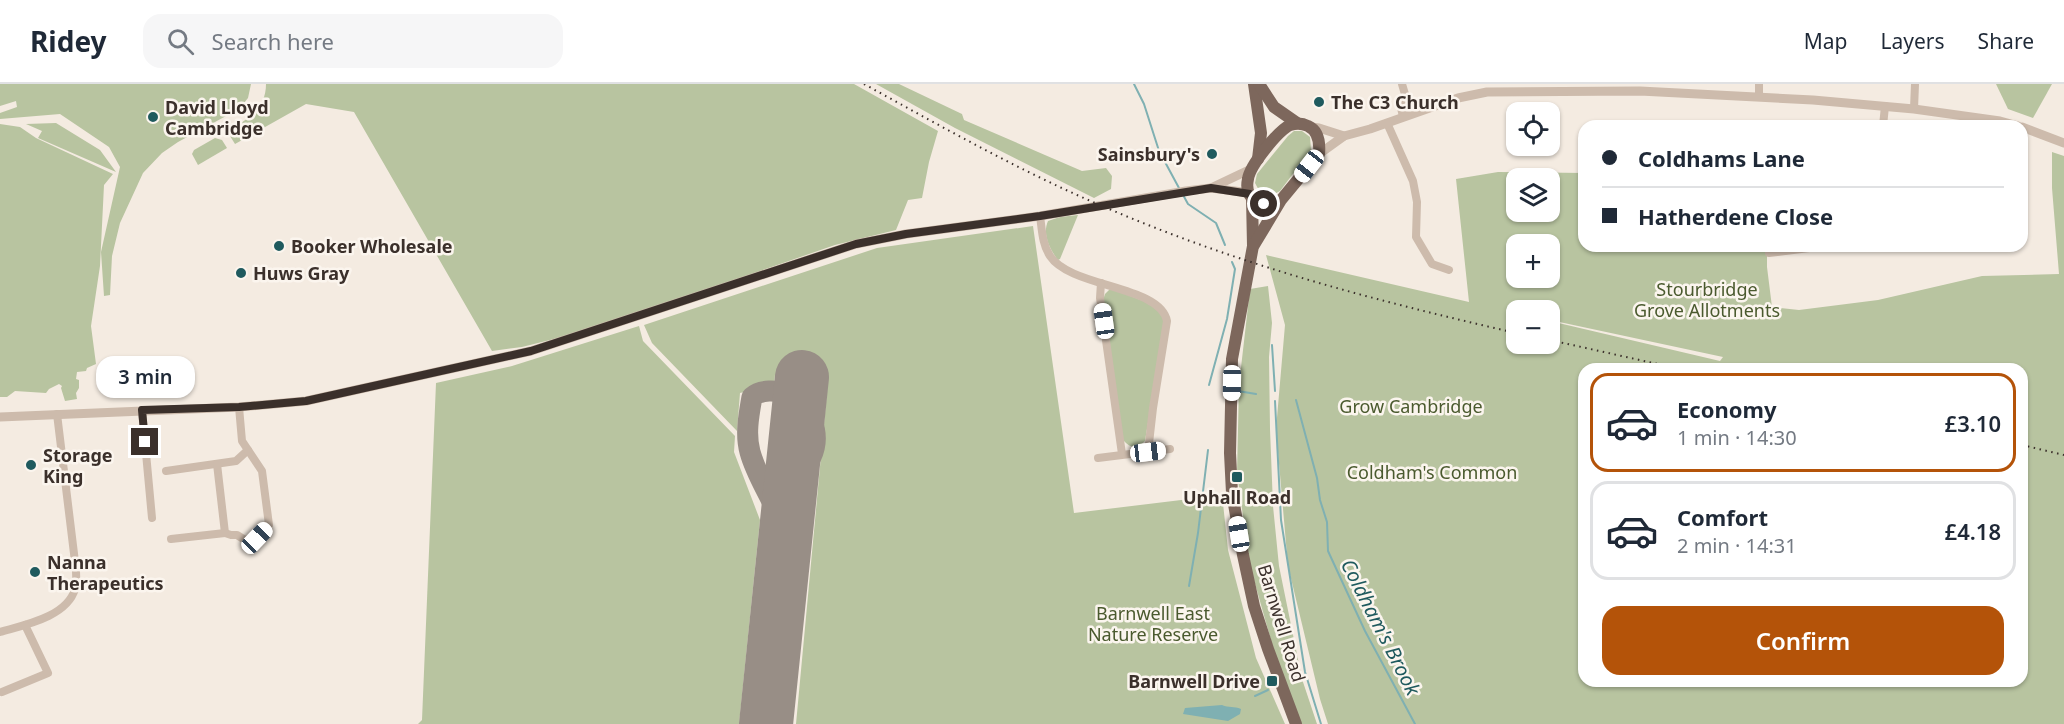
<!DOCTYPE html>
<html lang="en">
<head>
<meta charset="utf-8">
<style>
  :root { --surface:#fff; --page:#f6f6f7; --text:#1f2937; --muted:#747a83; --line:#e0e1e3; --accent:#b45309 }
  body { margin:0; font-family:"Noto Sans",sans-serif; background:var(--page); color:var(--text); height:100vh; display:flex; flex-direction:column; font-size:22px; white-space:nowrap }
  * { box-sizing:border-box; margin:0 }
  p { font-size:20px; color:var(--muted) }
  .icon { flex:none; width:33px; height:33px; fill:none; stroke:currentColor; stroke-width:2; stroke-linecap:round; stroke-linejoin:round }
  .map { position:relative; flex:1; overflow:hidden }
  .details { position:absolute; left:1578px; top:279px; width:450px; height:324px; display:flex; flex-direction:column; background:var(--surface); border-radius:18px; box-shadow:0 2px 4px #0004 }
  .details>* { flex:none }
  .guide { position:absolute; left:1578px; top:36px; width:450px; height:132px; border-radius:18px; box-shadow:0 2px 4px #0004; display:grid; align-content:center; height:132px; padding:0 24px; background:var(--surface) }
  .fabs { position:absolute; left:1506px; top:18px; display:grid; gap:12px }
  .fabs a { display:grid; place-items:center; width:54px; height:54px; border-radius:12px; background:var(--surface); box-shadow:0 2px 4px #0004; font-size:30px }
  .end { position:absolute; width:27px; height:27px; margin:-14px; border:8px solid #3b302b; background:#fff; box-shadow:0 0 0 3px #fff }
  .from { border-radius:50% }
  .bubble { position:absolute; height:42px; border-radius:18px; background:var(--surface); box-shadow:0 2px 4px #0004; font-size:20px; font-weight:600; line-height:42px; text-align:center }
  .car { position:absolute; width:18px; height:36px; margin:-18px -9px; border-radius:8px; box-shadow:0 0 4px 2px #0007; background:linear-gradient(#fff 24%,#345 0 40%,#fff 0 76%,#345 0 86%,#fff 0) }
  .guide b { display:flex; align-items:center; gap:21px; height:57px; font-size:22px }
  .guide b+b { border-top:2px solid var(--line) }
  .guide i { width:15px; height:15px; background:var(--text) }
  ul { padding:10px 0 0; list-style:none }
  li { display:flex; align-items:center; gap:18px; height:99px; margin:0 12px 9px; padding:0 12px; border:3px solid var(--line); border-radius:18px }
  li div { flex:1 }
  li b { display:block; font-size:22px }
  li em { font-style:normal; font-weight:600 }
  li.active { border-color:var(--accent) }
  li>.icon { width:54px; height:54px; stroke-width:1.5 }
  .cta { display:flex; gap:12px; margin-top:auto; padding:12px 24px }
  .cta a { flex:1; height:69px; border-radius:18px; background:var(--accent); color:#fff; font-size:24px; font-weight:600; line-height:69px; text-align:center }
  header { display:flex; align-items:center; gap:36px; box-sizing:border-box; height:84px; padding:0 30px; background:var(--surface); border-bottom:2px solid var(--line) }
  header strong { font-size:28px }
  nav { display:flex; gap:33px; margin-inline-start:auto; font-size:21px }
  .search { width:420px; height:54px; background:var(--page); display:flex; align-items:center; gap:15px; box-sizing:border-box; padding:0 21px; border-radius:18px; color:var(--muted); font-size:22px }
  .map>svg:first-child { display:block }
  .green { fill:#b8c4a0; fill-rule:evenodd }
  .water { fill:#7fb0b2 }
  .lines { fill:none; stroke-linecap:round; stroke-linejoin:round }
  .stream { stroke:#7fb0b2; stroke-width:2 }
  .taxiway { stroke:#988e86; stroke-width:21 }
  .runway { stroke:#988e86; stroke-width:54 }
  .minor { stroke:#cdbbac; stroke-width:8 }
  .tertiary { stroke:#cdbbac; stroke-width:9 }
  .primary { stroke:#7d675c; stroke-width:12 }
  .rail { stroke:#3b302b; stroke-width:2; stroke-dasharray:1.5 4.5; stroke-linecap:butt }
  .route { stroke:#3b302b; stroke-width:8 }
  .poi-dot { fill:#1f5a5e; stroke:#fbf5ee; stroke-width:2 }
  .labels { text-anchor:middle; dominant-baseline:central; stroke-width:5; stroke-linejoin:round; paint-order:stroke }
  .poi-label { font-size:18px; font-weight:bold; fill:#3b302b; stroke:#fbf5ee; text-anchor:start }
  .park-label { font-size:18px; fill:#4a5a2e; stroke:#fbf5ee }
  .street-label { font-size:18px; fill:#3b302b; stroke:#fbf5ee }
  .water-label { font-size:20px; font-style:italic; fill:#1f5a5e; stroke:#fbf5ee }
</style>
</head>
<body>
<header>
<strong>Ridey</strong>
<div class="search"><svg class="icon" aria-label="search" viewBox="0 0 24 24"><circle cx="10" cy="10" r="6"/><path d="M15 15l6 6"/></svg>Search here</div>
<nav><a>Map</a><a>Layers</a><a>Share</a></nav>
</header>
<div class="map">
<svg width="2064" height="640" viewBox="0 0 2064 640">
  <rect width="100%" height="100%" fill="#f4ebe1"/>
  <g class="green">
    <polygon points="0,0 251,0 248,14 239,25 178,58 162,69 143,89 120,139 112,172 110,211 104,212 101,168 120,83 109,63 60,30 0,35 0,29 17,23 16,17 0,22"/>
    <path d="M266 0H854L938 47 929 78 922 114 908 116 896 146 835 161 590 246 522 263 492 267 354 28 306 20 235 60 230 52V46C249 34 266 24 266 0Z"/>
    <polygon points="876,0 899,0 962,30 964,36 1082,87 1106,84 1112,92 1111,105 1094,114 955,44"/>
    <polygon points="1996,0 2052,0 2033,34 2008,25"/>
    <polygon points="56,39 100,66 116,88 38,54 42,47 26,40"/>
    <polygon points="0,40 20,43 36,54 113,90 104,101 100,182 91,242 96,280 87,284 86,287 77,288 76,295 79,296 79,304 76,309 77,315 65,317 61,304 62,302 59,300 49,305 46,309 15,307 7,313 0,313"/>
    <polygon points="1294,47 1302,47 1310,53 1311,66 1280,107 1271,112 1261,110 1255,99 1257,90 1288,52"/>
    <polygon points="215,54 222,56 227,64 198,81 192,70 194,66"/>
    <path d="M2052 68 2064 72V640H1328L1320 615 1288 482 1276 345 1285 241 1266 171 1469 218 1456 95 1498 88 1584 89V162H1767V183L1772 223 1799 226 1878 216 1982 192 2059 190 2052 104ZM1516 94H1550V128H1516ZM1516 160H1550V194H1516ZM1516 226H1550V236L1723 273 1720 277 1550 237V260H1516ZM1584 285H2022V597H1584Z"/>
    <path d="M1078 131 1060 175 1058 176C1050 166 1042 150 1048 137L1060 133Z"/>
    <polygon points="1033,142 1074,429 1206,413 1222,410 1228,466 1256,574 1285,640 796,640 828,297 775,291 774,300 740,309 737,347 652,259 644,241 877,164"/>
    <polygon points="1268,202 1272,239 1269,273 1270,345 1273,422 1279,482 1302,595 1317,640 1300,640 1276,574 1250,482 1237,389 1239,301 1250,205"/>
    <path d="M1109 206H1115L1156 222 1165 236 1145 357C1137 365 1131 365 1123 356L1103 216 1105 210Z"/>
    <polygon points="639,242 643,257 735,352 734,368 760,436 739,640 418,640 422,636 436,299 512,282"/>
  </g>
  <path class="water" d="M1222 621C1229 624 1234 622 1241 625L1240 630 1228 637 1183 630 1185 624Z"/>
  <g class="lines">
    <g class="stream">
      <polyline points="1134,0 1144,20 1160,70"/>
      <polyline points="1165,78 1179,104"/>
      <polyline points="1182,109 1188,120 1216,139 1225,161"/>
      <polyline points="1272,261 1275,307"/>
      <polyline points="1209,301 1227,235 1235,185 1232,178"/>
      <polyline points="1238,307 1256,310"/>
      <polyline points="1296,316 1317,394 1320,416 1327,438 1328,467 1365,547 1415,640"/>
      <polyline points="1275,317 1281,436 1305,588 1321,640"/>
      <polyline points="1189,502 1198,449 1208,366"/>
      <polyline points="1255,612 1268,606"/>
    </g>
    <path class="taxiway" d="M785 454C780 423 758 398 750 368 745 350 749 330 752 313 761 305 777 306 787 310 810 320 822 350 811 373 808 377 805 380 802 384 795 393 792 403 789 413"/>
    <polyline class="runway" points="766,640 802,293"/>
    <g class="minor">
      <polyline points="1402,0 1407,17"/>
      <polyline points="1759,0 1759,13"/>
      <polyline points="1407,17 1416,19 1420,27"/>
      <polyline points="1914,25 1915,0"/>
      <polyline points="1403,33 1401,24 1407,17"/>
      <polyline points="1387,39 1413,97 1417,118 1416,153 1432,180 1449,186"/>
      <polyline points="1883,42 1885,22"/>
      <path d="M1040 132C1042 145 1042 160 1050 172 1071 204 1160 201 1167 237L1153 324 1148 368"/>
      <polyline points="1769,169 1825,162"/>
      <polyline points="1101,199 1100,214 1122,370"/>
      <polyline points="142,326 152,434"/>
      <polyline points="1098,374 1170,365"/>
      <polyline points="166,387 236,377 248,366"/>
      <polyline points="225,449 231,451 237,451 245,456 257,454 269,441 262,387 242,357 239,323"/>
      <polyline points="171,455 225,449 217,380"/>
      <path d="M0 548C24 541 67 533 75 505 77 500 76 492 76 486L57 330"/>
      <polyline points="2,608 48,589 25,541"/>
    </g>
    <g class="tertiary">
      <polyline points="1311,43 1319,44 1344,52"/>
      <polyline points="2022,43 2064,59"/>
      <polyline points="1319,70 1344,52 1370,45 1458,14 1487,8 1640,7 1813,16 1914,25 2000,37 2018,42"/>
      <polyline points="1211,104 1251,85"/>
      <polyline points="0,333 239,323 306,317 531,267 856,160 906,150 1040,132 1186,107 1211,104 1250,109"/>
    </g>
    <g class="primary">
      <polyline points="1254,0 1261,49 1258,75"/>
      <polyline points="1259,0 1274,23 1297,39"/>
      <polyline points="1252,114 1253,162 1232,275 1230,369 1232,409 1243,471 1254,522 1268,565 1296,640"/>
      <path d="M1254 161 1281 116 1319 70C1320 59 1319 47 1308 42 1302 39 1296 39 1290 41 1278 47 1250 81 1248 95 1243 118 1264 122 1281 116"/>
    </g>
    <g class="rail">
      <path d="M864 0C946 45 1027 91 1114 127 1246 183 1377 217 1516 249"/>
      <polyline points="1550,256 1680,285"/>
      <polyline points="2022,361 2064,371"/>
    </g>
  </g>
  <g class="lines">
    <polyline class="route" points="145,358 142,326 239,323 306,317 531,267 856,160 906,150 1040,132 1211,104 1250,110 1252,114 1264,120"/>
  </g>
  <g class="poi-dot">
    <circle cx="1319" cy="18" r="6"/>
    <circle cx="153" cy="33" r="6"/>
    <circle cx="1212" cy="70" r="6"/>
    <circle cx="279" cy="162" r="6"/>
    <circle cx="241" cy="189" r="6"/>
    <circle cx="31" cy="381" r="6"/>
    <rect x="1231" y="387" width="12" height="12" rx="3"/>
    <circle cx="35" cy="488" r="6"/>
    <rect x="1266" y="591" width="12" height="12" rx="3"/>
  </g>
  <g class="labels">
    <g class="poi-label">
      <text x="1331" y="18">The C3 Church</text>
      <text x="165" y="23">David Lloyd<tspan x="165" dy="21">Cambridge</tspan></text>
      <text x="1200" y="70" text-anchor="end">Sainsbury's</text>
      <text x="291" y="162">Booker Wholesale</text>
      <text x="253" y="189">Huws Gray</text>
      <text x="43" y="371">Storage<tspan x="43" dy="21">King</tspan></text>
      <text x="1237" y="413" text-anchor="middle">Uphall Road</text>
      <text x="47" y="478">Nanna<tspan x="47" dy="21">Therapeutics</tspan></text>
      <text x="1260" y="597" text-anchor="end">Barnwell Drive</text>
    </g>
    <g class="park-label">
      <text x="1707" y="205">Stourbridge<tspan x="1707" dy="21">Grove Allotments</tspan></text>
      <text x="1411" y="322">Grow Cambridge</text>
      <text x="1432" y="388">Coldham's Common</text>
      <text x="1153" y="529">Barnwell East<tspan x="1153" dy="21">Nature Reserve</tspan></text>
    </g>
    <g class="street-label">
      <text transform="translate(1282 539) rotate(73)">Barnwell Road</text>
    </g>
    <g class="water-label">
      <text transform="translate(1381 543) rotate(63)">Coldham's Brook</text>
    </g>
  </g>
</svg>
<div class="fabs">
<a><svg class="icon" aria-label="locate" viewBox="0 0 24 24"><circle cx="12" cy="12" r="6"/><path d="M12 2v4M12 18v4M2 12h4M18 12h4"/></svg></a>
<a><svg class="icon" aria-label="layers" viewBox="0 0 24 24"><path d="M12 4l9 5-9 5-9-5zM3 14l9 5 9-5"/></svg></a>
<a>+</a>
<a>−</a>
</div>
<i class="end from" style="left:1264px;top:120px"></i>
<i class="end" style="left:145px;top:358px"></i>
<div class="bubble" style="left:96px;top:272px;width:99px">3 min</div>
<i class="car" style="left:1309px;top:82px;rotate:218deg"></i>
<i class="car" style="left:1104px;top:237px;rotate:352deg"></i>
<i class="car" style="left:1232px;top:299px;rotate:181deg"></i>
<i class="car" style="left:1148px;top:368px;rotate:83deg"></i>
<i class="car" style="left:1239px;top:450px;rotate:351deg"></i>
<i class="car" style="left:257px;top:454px;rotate:44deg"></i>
<div class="guide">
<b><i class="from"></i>Coldhams Lane</b>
<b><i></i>Hatherdene Close</b>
</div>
<section class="details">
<ul>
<li class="active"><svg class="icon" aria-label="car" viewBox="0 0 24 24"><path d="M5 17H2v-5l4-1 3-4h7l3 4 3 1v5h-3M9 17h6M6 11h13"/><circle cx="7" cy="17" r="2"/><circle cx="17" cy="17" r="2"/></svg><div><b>Economy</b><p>1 min · 14:30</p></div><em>£3.10</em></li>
<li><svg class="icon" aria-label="car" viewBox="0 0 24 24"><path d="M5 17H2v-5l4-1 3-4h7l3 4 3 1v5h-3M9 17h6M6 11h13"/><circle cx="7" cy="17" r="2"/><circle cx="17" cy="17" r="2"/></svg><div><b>Comfort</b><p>2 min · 14:31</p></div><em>£4.18</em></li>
</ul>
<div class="cta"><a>Confirm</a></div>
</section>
</div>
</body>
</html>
